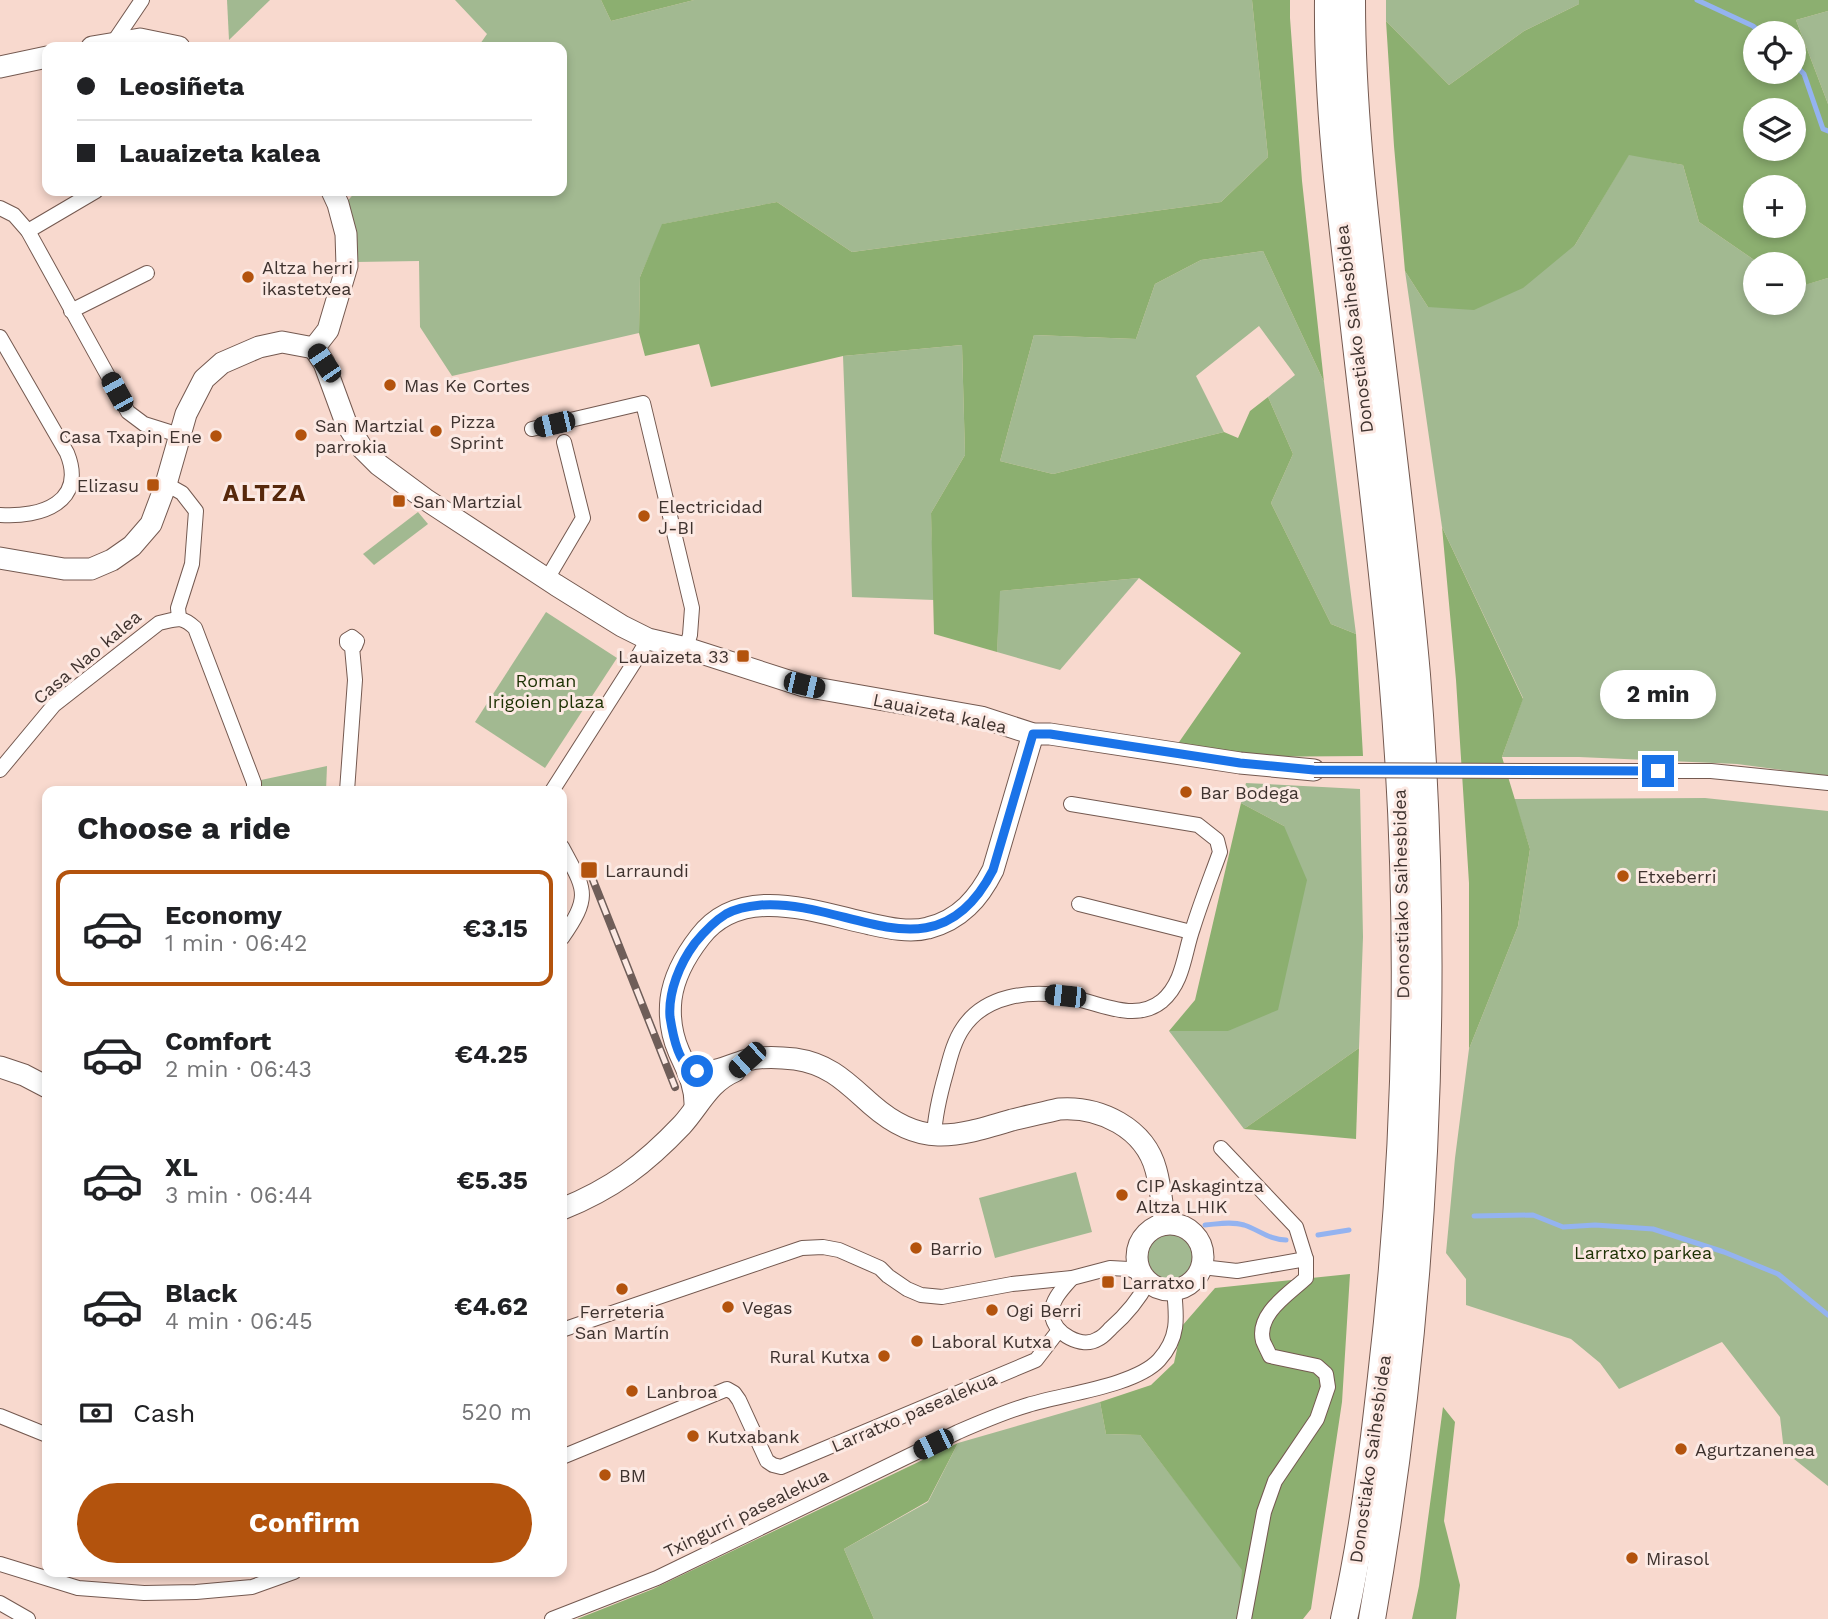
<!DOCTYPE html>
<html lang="en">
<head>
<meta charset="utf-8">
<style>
  :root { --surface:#fff; --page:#f6f6f6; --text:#202124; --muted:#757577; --line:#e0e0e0; --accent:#b3530d }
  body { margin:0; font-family:"Work Sans",sans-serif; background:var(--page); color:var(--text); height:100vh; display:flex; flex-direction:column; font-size:26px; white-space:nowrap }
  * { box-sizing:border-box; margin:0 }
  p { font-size:23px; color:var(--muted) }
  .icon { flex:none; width:38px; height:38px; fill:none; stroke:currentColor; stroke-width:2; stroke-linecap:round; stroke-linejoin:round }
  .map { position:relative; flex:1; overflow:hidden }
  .drawer { position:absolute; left:42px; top:786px; width:525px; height:791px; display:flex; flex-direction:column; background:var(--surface); border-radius:14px; box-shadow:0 4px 10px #0003 }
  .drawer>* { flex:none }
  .banner { position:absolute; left:42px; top:42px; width:525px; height:154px; border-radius:14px; box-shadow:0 4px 10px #0003; display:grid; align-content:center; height:154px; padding:0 35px; background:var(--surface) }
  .fabs { position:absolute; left:1743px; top:21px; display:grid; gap:14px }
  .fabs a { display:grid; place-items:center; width:63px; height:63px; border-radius:50%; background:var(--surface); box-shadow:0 4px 10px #0003; font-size:35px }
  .end { position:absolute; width:32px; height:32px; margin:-16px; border:9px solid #1a73e8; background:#fff; box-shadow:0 0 0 4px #fff }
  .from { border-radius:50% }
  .bubble { position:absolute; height:49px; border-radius:24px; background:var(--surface); box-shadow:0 4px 10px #0003; font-size:23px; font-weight:700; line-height:49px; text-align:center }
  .car { position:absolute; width:21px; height:42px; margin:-21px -10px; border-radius:9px; box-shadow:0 0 5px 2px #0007; background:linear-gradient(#222 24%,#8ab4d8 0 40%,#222 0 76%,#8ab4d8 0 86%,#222 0) }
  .banner b { display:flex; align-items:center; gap:24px; height:66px; font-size:26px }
  .banner b+b { border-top:2px solid var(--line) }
  .banner i { width:18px; height:18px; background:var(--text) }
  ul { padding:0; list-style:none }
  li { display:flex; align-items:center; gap:21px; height:116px; margin:0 14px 10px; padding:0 21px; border:4px solid transparent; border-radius:14px }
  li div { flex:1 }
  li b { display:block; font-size:26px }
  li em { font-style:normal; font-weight:700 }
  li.current { border-color:var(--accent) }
  li>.icon { width:63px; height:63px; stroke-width:1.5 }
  h2 { padding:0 35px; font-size:32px; line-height:84px }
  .pay { display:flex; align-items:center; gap:18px; height:77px; padding:0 35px; font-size:26px }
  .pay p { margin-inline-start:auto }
  .action { display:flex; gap:14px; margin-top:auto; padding:14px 35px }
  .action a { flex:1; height:80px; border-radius:42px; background:var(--accent); color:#fff; font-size:28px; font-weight:700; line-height:80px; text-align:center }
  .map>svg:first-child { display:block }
  .green { fill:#a2b991 }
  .forest { fill:#8caf70; fill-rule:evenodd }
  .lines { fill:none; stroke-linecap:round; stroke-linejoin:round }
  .stream { stroke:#94b3f0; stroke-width:5 }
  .street-casing { stroke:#745950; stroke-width:16 }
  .secondary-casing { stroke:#745950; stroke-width:23 }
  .highway-casing { stroke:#745950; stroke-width:28 }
  .street { stroke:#fff; stroke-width:14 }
  .secondary { stroke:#fff; stroke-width:21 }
  .highway { stroke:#fff; stroke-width:26 }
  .rail-casing { stroke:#6f5e59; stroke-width:8 }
  .rail { stroke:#fce9e3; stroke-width:5; stroke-dasharray:16; stroke-linecap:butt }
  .street-bridge-casing { stroke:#745950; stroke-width:16; stroke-linecap:butt }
  .street-bridge { stroke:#fff; stroke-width:14 }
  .route { stroke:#1a73e8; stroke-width:9 }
  .poi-dot { fill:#b3530d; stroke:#fce9e3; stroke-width:2.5 }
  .labels { text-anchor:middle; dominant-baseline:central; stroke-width:6; stroke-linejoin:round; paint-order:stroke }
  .poi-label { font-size:18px; fill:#3f332f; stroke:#fce9e3; text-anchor:start }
  .street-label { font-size:18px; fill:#3f332f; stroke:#fce9e3 }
  .park-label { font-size:18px; fill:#1c3103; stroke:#fce9e3 }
  .district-label { font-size:24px; font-weight:bold; letter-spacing:2px; fill:#57280b; stroke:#fce9e3 }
</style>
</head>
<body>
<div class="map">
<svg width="1828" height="1619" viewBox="0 0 1828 1619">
  <rect width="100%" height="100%" fill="#f8d9ce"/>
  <g class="green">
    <polygon points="227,0 270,0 229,40"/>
    <polygon points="455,0 601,0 611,21 694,0 1252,0 1268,157 1221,202 852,252 777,202 663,224 640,277 639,333 452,376 420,327 419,261 356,262 345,204 356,191 562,191 562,47 478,47 487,34"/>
    <polygon points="1386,0 1579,0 1579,4 1524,31 1449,85 1386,21"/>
    <polygon points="1828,11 1828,104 1796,20"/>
    <polygon points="1629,154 1683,165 1699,222 1760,264 1755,264 1755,303 1794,303 1794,288 1828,278 1828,776 1737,764 1579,757 1502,757 1523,698 1442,527 1405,271 1428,307 1575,245"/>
    <polygon points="1263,251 1324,382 1356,634 1331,624 1271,503 1293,454 1268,397 1295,375 1259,326 1196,376 1224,432 1053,474 1000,461 1034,335 1136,339 1155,284 1201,260"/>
    <polygon points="962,345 965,455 931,513 934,600 852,597 843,356"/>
    <polygon points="418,512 428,524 374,565 363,554"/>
    <polygon points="1139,578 1060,670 997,652 999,591"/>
    <polygon points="546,612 617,658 545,768 475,722"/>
    <polygon points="327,766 326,791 261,791 261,780"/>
    <polygon points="1246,783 1360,789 1363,937 1359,1048 1244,1129 1169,1031 1228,1031 1284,826 1241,803"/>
    <polygon points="1705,798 1828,811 1828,1486 1784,1451 1780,1417 1722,1342 1619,1389 1600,1363 1571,1339 1466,1305 1466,1279 1446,1253 1455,1158 1469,1049 1518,926 1530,849 1514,799"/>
    <polygon points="1076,1172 1092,1232 995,1258 979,1198"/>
    <circle cx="1170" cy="1257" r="23"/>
    <polygon points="1100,1402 1106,1434 1140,1435 1243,1570 1238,1619 874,1619 844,1549 928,1502 958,1443"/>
  </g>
  <g class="forest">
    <polygon points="601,0 694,0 611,21"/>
    <polygon points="1252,0 1290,0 1290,18 1302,181 1324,382 1263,251 1201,260 1155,284 1136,339 1034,335 1000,461 1053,474 1224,432 1238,438 1250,411 1268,397 1293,454 1271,503 1331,624 1356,634 1363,756 1252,757 1177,745 1241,653 1139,578 1000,591 997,652 934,634 931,513 965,455 962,345 843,356 711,387 699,344 645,356 639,333 640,277 662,224 777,202 852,252 1221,202 1268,157"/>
    <path d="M1579 0H1828V11L1796 20 1828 104V278L1795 288 1794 264H1760L1699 222 1683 165 1629 155 1575 245 1523 288 1474 310 1428 307 1405 271 1394 146 1386 21 1449 85 1524 31 1579 4ZM1794 33V72H1755V33ZM1794 110V149H1755V110ZM1794 187V226H1755V187Z"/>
    <polygon points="1442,527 1523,699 1502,757 1530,849 1518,926 1469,1049 1469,883 1456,680"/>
    <polygon points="1241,803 1284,826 1307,880 1278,1010 1228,1031 1169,1031 1195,1000"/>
    <polygon points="1359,1048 1356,1139 1244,1129"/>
    <polygon points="1350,1274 1342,1402 1311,1609 1303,1619 1238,1619 1242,1570 1140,1435 1106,1434 1100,1402 1151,1385 1174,1363 1182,1326 1215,1288"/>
    <polygon points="1443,1407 1455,1422 1444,1521 1460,1585 1456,1619 1412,1619 1419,1586"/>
    <polygon points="958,1443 928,1501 844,1549 874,1619 577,1619 653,1589"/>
  </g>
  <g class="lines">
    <g class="stream">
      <polyline points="1697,0 1753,26 1761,33"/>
      <polyline points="1794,64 1804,74 1823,129 1828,131"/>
      <polyline points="1474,1216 1533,1215 1563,1227 1595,1225 1653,1229 1724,1252 1778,1274 1828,1315"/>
      <path d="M1205 1225C1218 1224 1231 1221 1244 1225 1259 1230 1270 1240 1286 1240"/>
      <polyline points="1318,1235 1349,1230"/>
    </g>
    <defs>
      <g id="street">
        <polyline points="113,43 142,0"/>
        <polyline points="0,208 14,215 28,231 128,412 144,424 179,435"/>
        <polyline points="28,231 96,191"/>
        <polyline points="71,311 147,273"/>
        <path d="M0 337 67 453C87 502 41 518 0 515"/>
        <polyline points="532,429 643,403 692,608 690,635 686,648"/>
        <polyline points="166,484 182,493 196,511 192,564 178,608 179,618"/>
        <polyline points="547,579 583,518 564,442"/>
        <path d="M0 770 54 705 159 623C177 619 181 615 195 628L254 783V791"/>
        <polyline points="1526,771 1711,771 1828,783"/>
        <polyline points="347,791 355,680 352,647 347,643 347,640 352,637 357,641 355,646 352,647"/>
        <polyline points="552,791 637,658 648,639"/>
        <path d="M562 847C585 890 592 895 562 938"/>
        <polyline points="1079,904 1191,932"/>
        <path d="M934 1136C935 1114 940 1094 946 1073 950 1058 954 1041 963 1028 985 995 1029 990 1065 996 1096 1001 1134 1024 1162 1001 1184 982 1184 953 1193 928 1201 902 1211 877 1220 852L1217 840 1198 825 1071 804"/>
        <polyline points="1202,1267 1237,1271 1306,1259 1296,1227 1221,1148"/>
        <path d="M1072 1278C1063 1288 1050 1301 1052 1315 1054 1334 1082 1349 1098 1339 1103 1337 1107 1332 1111 1328 1127 1314 1138 1301 1148 1282"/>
        <polyline points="562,1330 802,1248 823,1247 839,1250 880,1268 888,1276 907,1289 921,1295 942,1297 1012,1284 1072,1278 1110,1268 1129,1269 1142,1274"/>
        <polyline points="0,1416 47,1435"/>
        <polyline points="562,1457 727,1389 734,1393 739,1400 767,1461 773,1465 781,1467 1036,1360 1059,1330"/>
        <polyline points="0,1564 78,1588 144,1593 196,1592 252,1587 294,1572"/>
        <polyline points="0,1603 28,1619"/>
        <path d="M552 1619 657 1578 958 1432C981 1422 1004 1412 1028 1405 1063 1394 1135 1386 1159 1360 1179 1338 1177 1318 1174 1290"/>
        <path d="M1244 1619 1264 1512 1275 1481 1317 1419 1328 1387 1326 1374 1317 1366 1270 1356C1268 1351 1265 1346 1263 1341 1256 1314 1289 1294 1306 1278V1259"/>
      </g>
      <g id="secondary">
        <polyline points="92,47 140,39 179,47"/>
        <polyline points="0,67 47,57"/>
        <polyline points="314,348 324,363 346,423 362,448 379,465 425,499 556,585 622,626 648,639 686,648 804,686 981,717 1033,734 1050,734 1240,763 1314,770"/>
        <polyline points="314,348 328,330 347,266 346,234 338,204 332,191"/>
        <polyline points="0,558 64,569 91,569 112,560 132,546 151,524 166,484 186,414 204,379 222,363 259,347 282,342 314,348"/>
        <path d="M686 1066C712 1078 722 1067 747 1060 763 1056 779 1057 795 1059 830 1064 847 1083 872 1105 921 1148 955 1137 1012 1120 1027 1116 1043 1113 1059 1109 1100 1106 1145 1128 1156 1170 1161 1188 1162 1206 1165 1224"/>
        <polyline points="0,1067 24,1075 47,1087"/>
        <path d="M695 1107C696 1086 687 1070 679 1052 672 1036 669 1017 671 999 674 976 686 955 700 937 741 883 815 912 870 924 888 928 910 933 928 928 960 920 979 898 993 870L1033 734"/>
        <path d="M562 1209C612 1189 645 1164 682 1125 700 1105 709 1082 735 1071"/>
        <circle cx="1170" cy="1257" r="33"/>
      </g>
      <g id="highway">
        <path d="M1328 0C1327 101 1339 201 1351 301 1365 426 1381 550 1392 675 1412 906 1408 1146 1381 1377 1372 1458 1362 1539 1344 1619"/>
        <path d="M1352 0C1352 101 1363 201 1375 301 1390 426 1406 550 1417 675 1442 988 1426 1310 1372 1619"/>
      </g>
    </defs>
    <use href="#street" class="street-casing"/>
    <use href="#secondary" class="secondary-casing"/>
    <use href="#highway" class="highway-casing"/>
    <use href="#street" class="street"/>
    <use href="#secondary" class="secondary"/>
    <use href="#highway" class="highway"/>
    <defs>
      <polyline id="rail" points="589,870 675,1087"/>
    </defs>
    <use href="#rail" class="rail-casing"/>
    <use href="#rail" class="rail"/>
    <defs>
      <polyline id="street-bridge" points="1314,770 1526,771"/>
    </defs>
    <use href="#street-bridge" class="street-bridge-casing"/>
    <use href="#street-bridge" class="street-bridge"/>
  </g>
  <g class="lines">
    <path class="route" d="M697 1071C694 1069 691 1069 688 1066 677 1058 672 1030 670 1017 668 992 680 963 695 943 704 932 713 922 726 914 735 909 750 906 761 905 849 899 936 982 993 870L1033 734H1050L1240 763 1314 770 1658 771"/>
  </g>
  <g class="poi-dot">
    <circle cx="248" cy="277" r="7"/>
    <circle cx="390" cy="385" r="7"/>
    <circle cx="436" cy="431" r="7"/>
    <circle cx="301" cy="435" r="7"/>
    <circle cx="216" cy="436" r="7"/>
    <rect x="146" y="478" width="14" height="14" rx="3.5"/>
    <rect x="392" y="494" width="14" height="14" rx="3.5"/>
    <circle cx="644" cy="516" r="7"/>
    <rect x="736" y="649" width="14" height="14" rx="3.5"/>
    <circle cx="1186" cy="792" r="7"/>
    <rect x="580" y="861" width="18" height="18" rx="3.5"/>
    <circle cx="1623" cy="876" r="7"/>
    <circle cx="1122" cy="1195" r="7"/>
    <circle cx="916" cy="1248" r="7"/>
    <rect x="1101" y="1275" width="14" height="14" rx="3.5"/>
    <circle cx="622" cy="1289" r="7"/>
    <circle cx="728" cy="1307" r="7"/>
    <circle cx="992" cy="1310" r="7"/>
    <circle cx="917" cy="1341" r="7"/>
    <circle cx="884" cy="1356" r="7"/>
    <circle cx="632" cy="1391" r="7"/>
    <circle cx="693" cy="1436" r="7"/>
    <circle cx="1681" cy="1449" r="7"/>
    <circle cx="605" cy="1475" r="7"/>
    <circle cx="1632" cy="1558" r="7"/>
  </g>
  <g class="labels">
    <g class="poi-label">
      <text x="262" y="267">Altza herri<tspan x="262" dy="21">ikastetxea</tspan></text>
      <text x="404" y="385">Mas Ke Cortes</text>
      <text x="450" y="421">Pizza<tspan x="450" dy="21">Sprint</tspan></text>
      <text x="315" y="425">San Martzial<tspan x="315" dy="21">parrokia</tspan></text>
      <text x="202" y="436" text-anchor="end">Casa Txapin Ene</text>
      <text x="139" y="485" text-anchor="end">Elizasu</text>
      <text x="413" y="501">San Martzial</text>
      <text x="658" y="506">Electricidad<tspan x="658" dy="21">J-BI</tspan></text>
      <text x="729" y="656" text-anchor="end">Lauaizeta 33</text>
      <text x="1200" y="792">Bar Bodega</text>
      <text x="605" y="870">Larraundi</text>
      <text x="1637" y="876">Etxeberri</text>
      <text x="1136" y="1185">CIP Askagintza<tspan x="1136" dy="21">Altza LHIK</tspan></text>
      <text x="930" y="1248">Barrio</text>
      <text x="1122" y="1282">Larratxo I</text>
      <text x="742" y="1307">Vegas</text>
      <text x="1006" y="1310">Ogi Berri</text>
      <text x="622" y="1311" text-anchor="middle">Ferreteria<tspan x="622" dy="21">San Martín</tspan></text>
      <text x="931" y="1341">Laboral Kutxa</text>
      <text x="870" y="1356" text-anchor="end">Rural Kutxa</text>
      <text x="646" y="1391">Lanbroa</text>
      <text x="707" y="1436">Kutxabank</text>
      <text x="1695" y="1449">Agurtzanenea</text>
      <text x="619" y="1475">BM</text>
      <text x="1646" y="1558">Mirasol</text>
    </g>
    <g class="street-label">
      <text transform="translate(1354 329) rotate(-97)">Donostiako Saihesbidea</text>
      <text transform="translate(87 657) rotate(-40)">Casa Nao kalea</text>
      <text transform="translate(940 713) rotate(12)">Lauaizeta kalea</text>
      <text transform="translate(1401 894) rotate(-91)">Donostiako Saihesbidea</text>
      <text transform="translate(914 1412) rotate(-23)">Larratxo pasealekua</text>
      <text transform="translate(1370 1459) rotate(-82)">Donostiako Saihesbidea</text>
      <text transform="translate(746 1513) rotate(-26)">Txingurri pasealekua</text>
    </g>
    <g class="park-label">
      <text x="546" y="680">Roman<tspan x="546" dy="21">Irigoien plaza</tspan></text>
      <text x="1643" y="1252">Larratxo parkea</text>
    </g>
    <g class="district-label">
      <text x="265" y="493">ALTZA</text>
    </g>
  </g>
</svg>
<div class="fabs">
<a><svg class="icon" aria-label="locate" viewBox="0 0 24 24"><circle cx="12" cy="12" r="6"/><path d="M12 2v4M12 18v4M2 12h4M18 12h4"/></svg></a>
<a><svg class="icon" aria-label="layers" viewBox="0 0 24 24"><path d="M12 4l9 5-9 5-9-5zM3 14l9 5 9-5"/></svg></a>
<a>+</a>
<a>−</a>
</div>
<i class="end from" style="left:697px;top:1071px"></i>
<i class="end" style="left:1658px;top:771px"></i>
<div class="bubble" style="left:1600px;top:670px;width:116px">2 min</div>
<i class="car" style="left:324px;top:363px;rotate:326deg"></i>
<i class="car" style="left:117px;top:392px;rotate:331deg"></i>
<i class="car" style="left:554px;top:424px;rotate:257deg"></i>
<i class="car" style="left:804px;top:685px;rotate:103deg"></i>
<i class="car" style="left:1065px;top:996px;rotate:276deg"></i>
<i class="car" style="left:747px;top:1060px;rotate:228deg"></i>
<i class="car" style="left:933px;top:1444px;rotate:244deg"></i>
<div class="banner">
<b><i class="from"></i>Leosiñeta</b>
<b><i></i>Lauaizeta kalea</b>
</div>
<section class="drawer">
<h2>Choose a ride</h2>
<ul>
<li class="current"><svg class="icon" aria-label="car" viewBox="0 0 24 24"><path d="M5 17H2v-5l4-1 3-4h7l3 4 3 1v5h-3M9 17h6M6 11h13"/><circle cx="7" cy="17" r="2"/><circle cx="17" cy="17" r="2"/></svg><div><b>Economy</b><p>1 min · 06:42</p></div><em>€3.15</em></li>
<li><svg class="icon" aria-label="car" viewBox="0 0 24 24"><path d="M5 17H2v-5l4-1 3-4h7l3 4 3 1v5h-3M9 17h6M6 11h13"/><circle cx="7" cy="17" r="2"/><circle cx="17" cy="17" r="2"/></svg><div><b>Comfort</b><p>2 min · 06:43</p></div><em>€4.25</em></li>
<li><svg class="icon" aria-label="car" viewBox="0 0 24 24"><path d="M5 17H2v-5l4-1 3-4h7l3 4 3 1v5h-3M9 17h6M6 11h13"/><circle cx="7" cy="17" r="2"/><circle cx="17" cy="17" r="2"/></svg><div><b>XL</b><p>3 min · 06:44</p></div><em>€5.35</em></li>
<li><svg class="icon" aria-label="car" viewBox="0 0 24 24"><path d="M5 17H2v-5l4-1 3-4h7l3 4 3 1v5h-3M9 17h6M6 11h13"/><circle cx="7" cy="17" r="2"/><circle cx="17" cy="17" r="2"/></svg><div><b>Black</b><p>4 min · 06:45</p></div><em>€4.62</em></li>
</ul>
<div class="pay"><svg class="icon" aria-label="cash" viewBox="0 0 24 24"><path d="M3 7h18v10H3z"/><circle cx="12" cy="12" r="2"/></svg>Cash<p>520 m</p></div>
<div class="action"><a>Confirm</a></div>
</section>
</div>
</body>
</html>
